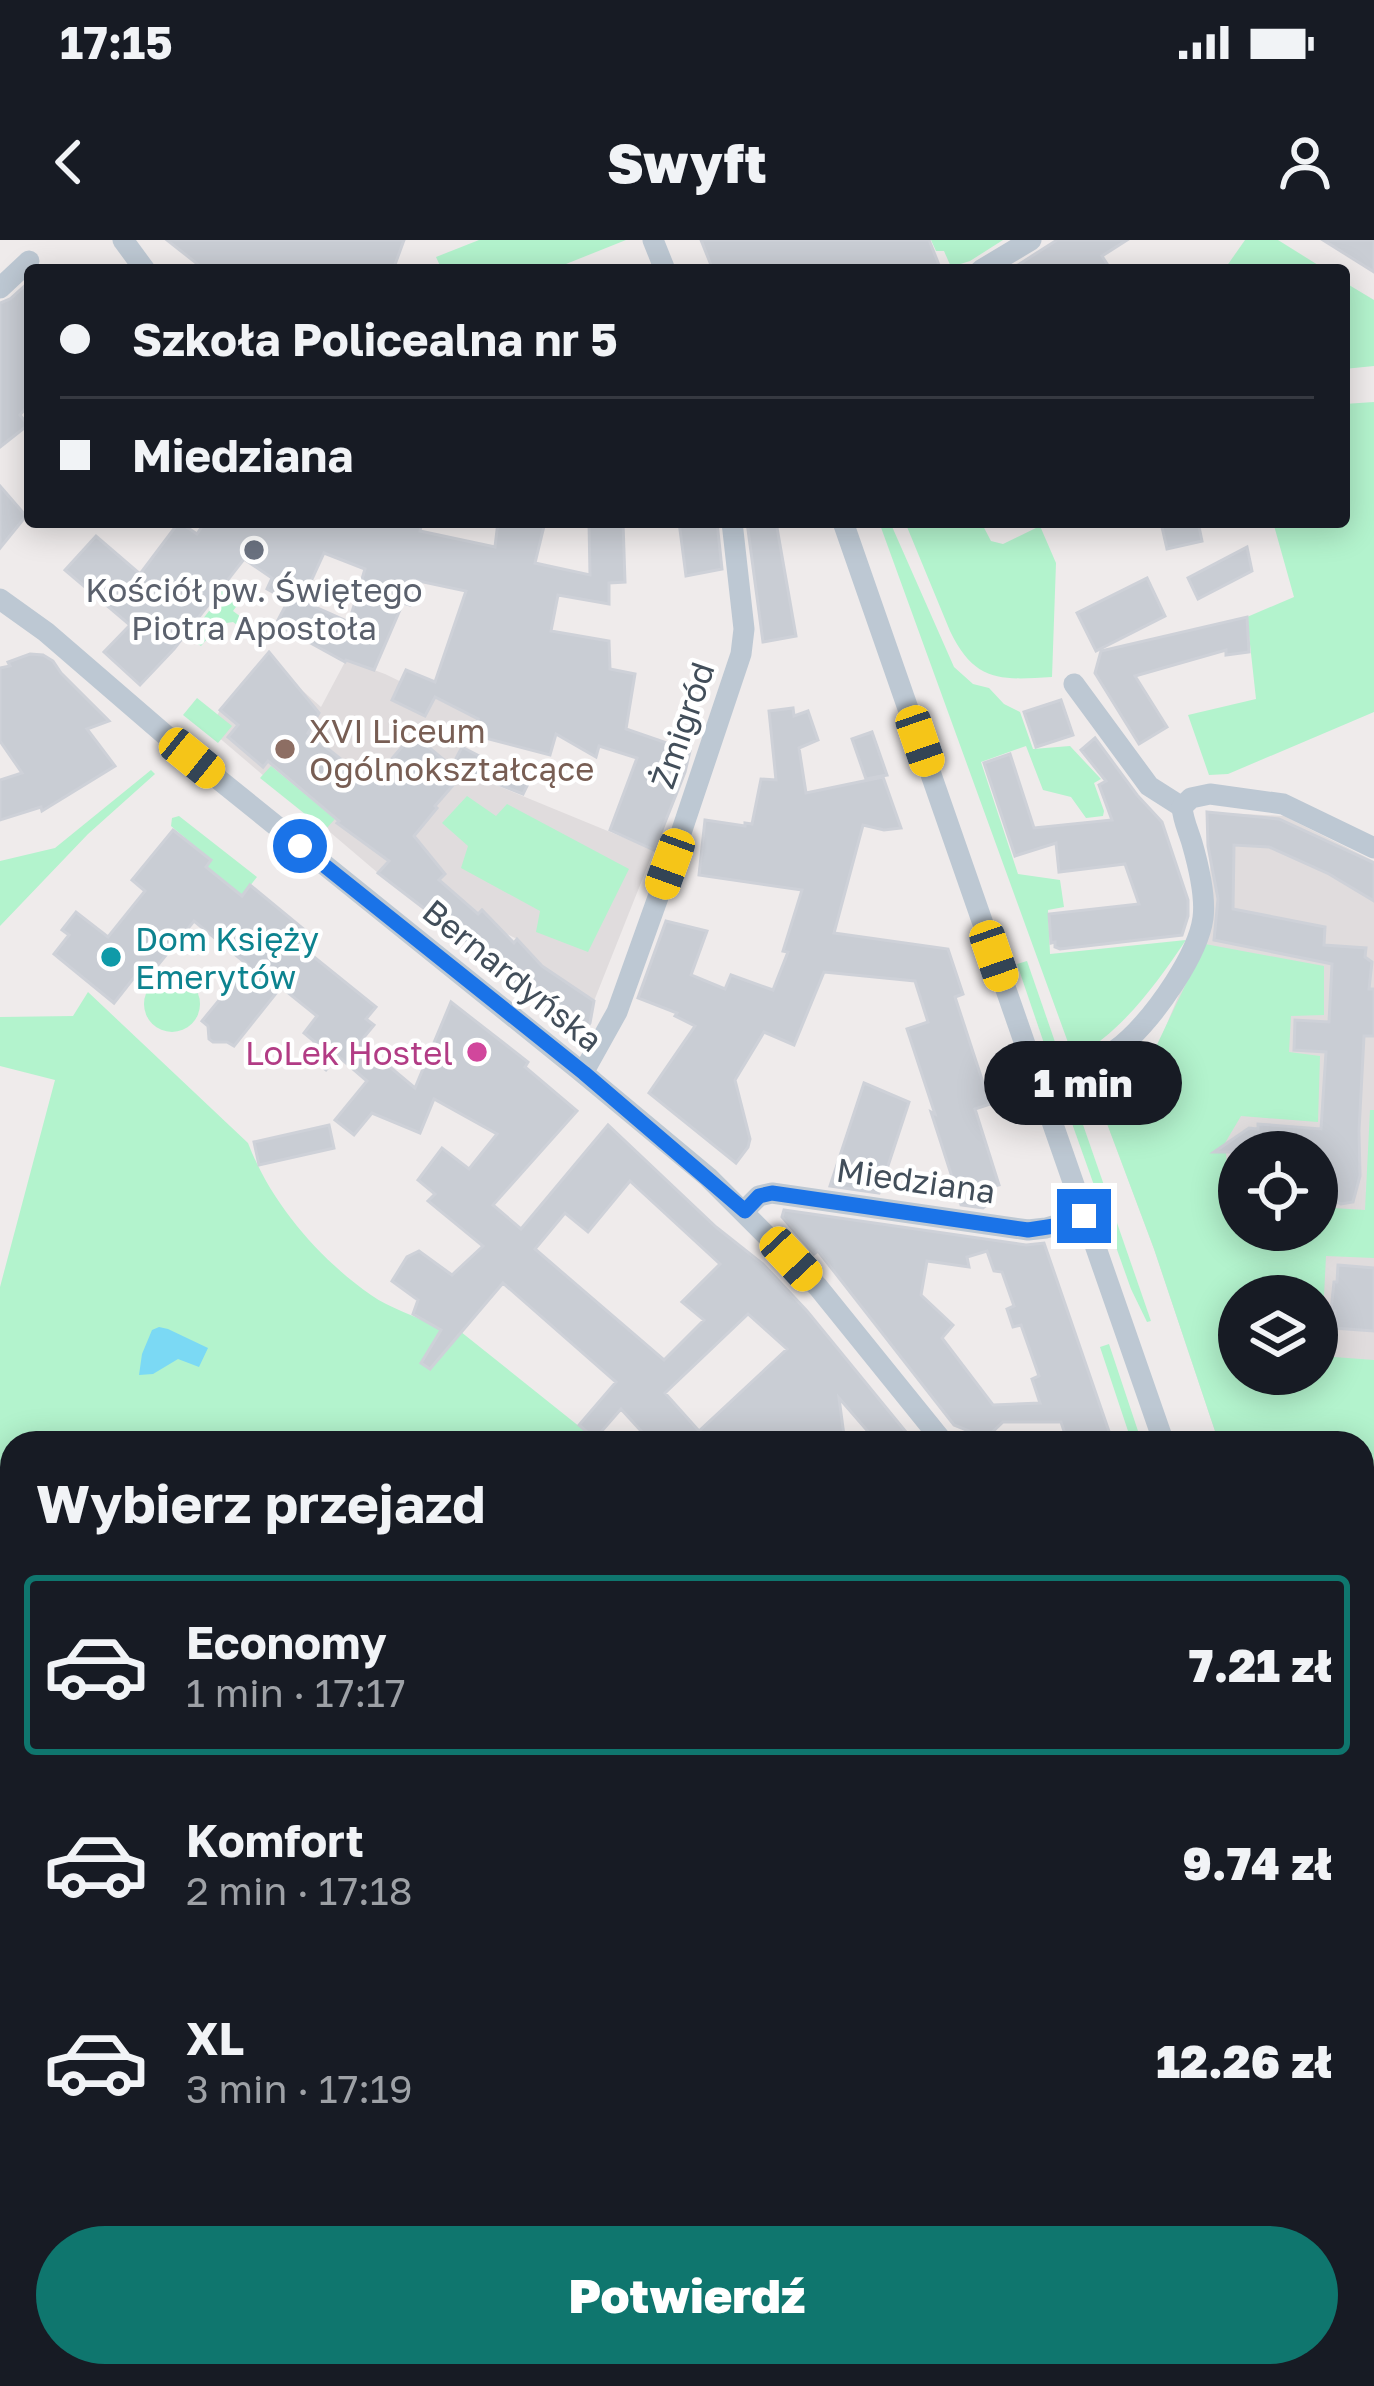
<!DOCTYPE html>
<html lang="pl">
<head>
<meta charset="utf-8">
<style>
  :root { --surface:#171b24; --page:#242831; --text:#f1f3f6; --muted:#9ea1a6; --line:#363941; --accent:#0f766e }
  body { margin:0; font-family:"Golos Text",sans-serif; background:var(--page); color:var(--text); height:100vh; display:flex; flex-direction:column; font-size:45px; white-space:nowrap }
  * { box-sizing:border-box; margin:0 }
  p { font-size:39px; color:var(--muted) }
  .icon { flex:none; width:66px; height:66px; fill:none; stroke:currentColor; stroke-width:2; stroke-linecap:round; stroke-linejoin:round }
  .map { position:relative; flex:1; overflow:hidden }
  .details { position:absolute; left:0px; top:1191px; width:1374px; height:957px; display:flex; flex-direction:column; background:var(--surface); border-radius:36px 36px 0 0; box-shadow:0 6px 30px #0003 }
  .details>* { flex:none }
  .banner { position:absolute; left:24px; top:24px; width:1326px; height:264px; border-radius:12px; box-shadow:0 6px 30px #0003; display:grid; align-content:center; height:264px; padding:0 36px; background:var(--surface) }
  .controls { position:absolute; left:1218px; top:891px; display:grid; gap:24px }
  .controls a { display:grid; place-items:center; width:120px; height:120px; border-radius:50%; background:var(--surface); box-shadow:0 6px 30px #0003; font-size:60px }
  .end { position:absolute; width:54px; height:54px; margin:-27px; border:15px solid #1a73e8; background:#fff; box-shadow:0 0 0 6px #fff }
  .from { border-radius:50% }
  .bubble { position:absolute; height:84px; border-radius:42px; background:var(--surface); box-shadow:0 6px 30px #0003; font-size:39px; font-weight:800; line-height:84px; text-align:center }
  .car { position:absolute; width:36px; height:72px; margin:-36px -18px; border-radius:15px; box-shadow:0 0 9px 3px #0007; background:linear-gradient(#f5c518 24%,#345 0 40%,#f5c518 0 76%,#345 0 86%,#f5c518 0) }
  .banner b { display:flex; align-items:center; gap:42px; height:114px; font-size:45px }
  .banner b+b { border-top:3px solid var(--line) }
  .banner i { width:30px; height:30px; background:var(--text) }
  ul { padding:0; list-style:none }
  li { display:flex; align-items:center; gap:36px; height:180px; margin:0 24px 18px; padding:0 12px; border:6px solid transparent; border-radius:12px }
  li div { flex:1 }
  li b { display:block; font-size:45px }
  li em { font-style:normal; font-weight:800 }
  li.on { border-color:var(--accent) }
  li>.icon { width:108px; height:108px; stroke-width:1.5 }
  h2 { padding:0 36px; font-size:54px; line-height:144px }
  .cta { display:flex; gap:24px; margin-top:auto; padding:24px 36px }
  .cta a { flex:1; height:138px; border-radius:72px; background:var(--accent); color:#fff; font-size:48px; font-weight:800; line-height:138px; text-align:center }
  .status { display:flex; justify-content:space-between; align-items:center; height:84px; padding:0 60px; background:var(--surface); direction:ltr }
  .status svg { height:33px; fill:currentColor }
  header { display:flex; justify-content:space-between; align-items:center; height:156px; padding:0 36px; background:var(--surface); font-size:54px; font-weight:800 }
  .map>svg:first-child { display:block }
  .education { fill:#e0dcdd; fill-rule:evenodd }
  .green { fill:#b3f3cd; fill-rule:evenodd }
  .water { fill:#7bd9f4 }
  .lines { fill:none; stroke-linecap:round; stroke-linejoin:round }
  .stream { stroke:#7bd9f4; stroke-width:8 }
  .building { fill:#c9cdd4; stroke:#ced1d8; stroke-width:3; fill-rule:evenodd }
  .street { stroke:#bdc8d3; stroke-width:21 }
  .route { stroke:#1a73e8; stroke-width:15 }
  .worship-dot { fill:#6b7280; stroke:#fff; stroke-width:4.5 }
  .education-dot { fill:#8d6e63; stroke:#fff; stroke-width:4.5 }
  .culture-dot { fill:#0f9aa8; stroke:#fff; stroke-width:4.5 }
  .hotel-dot { fill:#d1479c; stroke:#fff; stroke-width:4.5 }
  .labels { text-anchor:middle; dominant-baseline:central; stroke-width:9; stroke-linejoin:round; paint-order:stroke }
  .worship-label { font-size:33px; fill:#5b616d; stroke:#fff }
  .street-label { font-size:33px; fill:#424e5a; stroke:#fff }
  .education-label { font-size:33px; fill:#785e54; stroke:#fff; text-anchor:start }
  .culture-label { font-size:33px; fill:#0d838f; stroke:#fff; text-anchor:start }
  .hotel-label { font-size:33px; fill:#b23c85; stroke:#fff; text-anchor:end }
</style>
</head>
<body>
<div class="status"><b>17:15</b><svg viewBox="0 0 49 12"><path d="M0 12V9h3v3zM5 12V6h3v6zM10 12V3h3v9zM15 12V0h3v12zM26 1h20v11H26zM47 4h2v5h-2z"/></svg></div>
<header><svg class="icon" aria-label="back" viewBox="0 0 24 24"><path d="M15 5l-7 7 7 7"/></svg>Swyft<svg class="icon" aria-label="person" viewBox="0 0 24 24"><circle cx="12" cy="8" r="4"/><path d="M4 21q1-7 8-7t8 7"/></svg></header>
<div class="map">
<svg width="1374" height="2146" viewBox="0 0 1374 2146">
  <rect width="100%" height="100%" fill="#efebeb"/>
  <g class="education">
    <polygon points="269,412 295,444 321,467 346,420 385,434 478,479 452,527 654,610 594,761 542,726 517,699 505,693 482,671 478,674 439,640 413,597 378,633 210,490 220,470"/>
    <path d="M1207 572 1284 576 1374 621V1340L1362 1347V1203H1219L1154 1009 1097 856 1142 837 1156 810 1183 745 1212 667ZM1239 912H1317V990H1239ZM1239 1056H1317V1134H1239Z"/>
  </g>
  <g class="green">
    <polygon points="479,0 626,0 551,30 442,30 436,17"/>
    <polygon points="931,0 1003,0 970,21 951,27 944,11 936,11"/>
    <polygon points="1245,0 1278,0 1326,30 1224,30"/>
    <polygon points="1344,42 1374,60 1374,126 1344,129"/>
    <polygon points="1374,162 1374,472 1228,534 1209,535 1188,475 1256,459 1247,377 1294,357 1273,282 1344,282 1344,164"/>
    <path d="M879 282H890L954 427 973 444 989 448 1004 464 1020 472 1033 509 1070 506 1101 539 1094 543 1104 571 1103 576 1086 578 1071 557 1043 550 1026 506 981 522 1018 634 1060 640 1064 667 1048 670 1050 714 1186 700C1154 747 1124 789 1074 819Z"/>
    <path d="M905 282H981L991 301 1003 304 1040 286 1056 323 1052 437C1001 440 975 443 950 391Z"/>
    <polygon points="226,343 244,356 233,371 268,397 263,404 233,382 220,384 201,406 188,398 209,371 212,372 215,368 211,364"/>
    <polygon points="197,458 232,486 218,503 183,475"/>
    <polygon points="271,526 335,579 325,590 260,538"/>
    <polygon points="151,530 155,534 88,594 0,686 0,621 55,608"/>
    <polygon points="467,556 496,576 507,564 629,629 588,712 536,692 540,671 461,628 468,606 442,583"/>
    <polygon points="179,576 257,637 242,656 206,627 211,620 171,586 172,578"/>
    <path d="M1205 704 1324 726V775L1291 776 1289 812 1320 816 1318 882 1241 876 1225 903 1229 946 1239 959V990H1317V967L1365 970 1370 870H1374V1018L1326 1016 1321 1116 1374 1120V1340L1362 1347V1203H1219L1154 1009 1091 841 1119 825 1142 836ZM1239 1056H1317V1134H1239Z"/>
    <polygon points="1027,721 1063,825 1053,826 1050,821 1017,724"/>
    <circle cx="172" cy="764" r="28"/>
    <path d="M88 752 248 903C271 963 318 1018 371 1055 389 1068 417 1076 438 1088L446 1080 595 1199 594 1203H12V1348L0 1346V1047L55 840 0 826V777L73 776Z"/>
    <polygon points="1071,850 1151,1081 1147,1082 1131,1049 1064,861 1065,853"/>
    <polygon points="1109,1104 1142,1203 1132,1203 1100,1107"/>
    <polygon points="0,1368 12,1371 12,2136 807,2136 809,2146 0,2146"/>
    <polygon points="1374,1392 1374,1595 1368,1593 1362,1579 1362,1398"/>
  </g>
  <polygon class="water" points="159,1087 168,1089 208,1108 199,1127 178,1119 153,1134 139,1135 142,1114 152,1090"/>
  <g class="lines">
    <g class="stream">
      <polyline points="0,1362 12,1364"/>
      <polyline points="819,2136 822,2146"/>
      <polyline points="4,2146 12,2123"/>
    </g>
  </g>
  <g class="building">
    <polygon points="167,0 404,0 393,30 205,30"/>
    <polygon points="701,0 929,0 941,30 713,30"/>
    <polygon points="1057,0 1127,0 1102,16 1111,30 1010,30"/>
    <polygon points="1323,0 1374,0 1374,32"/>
    <polygon points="30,41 30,163 20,175 28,185 0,207 0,63 10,59"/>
    <polygon points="0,246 26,276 0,308"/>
    <path d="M179 282 197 294 205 282H422L420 291 495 307 498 282H545L535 323 590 335 589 282H623L625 342 609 343V364L558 355 551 391 609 401 610 429 635 434 626 489 690 511 685 532 654 610 610 590 637 518 599 506 596 517 556 494 550 515 470 494 478 479 435 457 425 476 392 460 406 430 435 442 466 351 414 340 410 365 403 363 374 430 346 420 345 422 276 384 288 361 267 349 272 338 244 319 174 409 140 445 104 412 130 385 65 330 96 296 140 334ZM324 313 365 329 349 382 302 361Z"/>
    <polygon points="679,282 717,282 722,329 686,336"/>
    <polygon points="747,282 776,282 796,396 763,402"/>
    <polygon points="1169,282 1198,282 1202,301 1167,309 1162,287 1170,285"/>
    <polygon points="1247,307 1252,331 1198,359 1188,338"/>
    <polygon points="1147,338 1165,376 1096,411 1077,373"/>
    <polygon points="1247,377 1249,412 1226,415 1226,410 1135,436 1167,487 1139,504 1095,433 1101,411"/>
    <polygon points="269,412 319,473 308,493 371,543 413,494 462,535 435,566 437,568 414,596 445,634 439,640 478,674 482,670 514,703 517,699 542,726 594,761 590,783 583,794 574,792 469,703 378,633 389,621 337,583 339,581 268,521 263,527 228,497 238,485 220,470"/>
    <polygon points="30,414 43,415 53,421 61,433 109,481 87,489 115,526 42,571 41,567 0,580 0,540 22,533 0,501 0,428 10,426 8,422"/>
    <polygon points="1061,460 1073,495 1036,507 1024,472"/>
    <polygon points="793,468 794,476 808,471 818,500 799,508 806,553 883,537 901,588 884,590 863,585 834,693 948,709 963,754 955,757 990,864 975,869 999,945 990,947 989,963 983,968 961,965 931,872 935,874 907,789 928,782 915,741 824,732 794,805 764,792 735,840 750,899 748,907 736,923 649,853 695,786 675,776 677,773 638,758 666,681 707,691 691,735 725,749 731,735 773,750 788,712 783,711 802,650 699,635 705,580 745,586 745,583 752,584 761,539 776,540 769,471"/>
    <polygon points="872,492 887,535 866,539 852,499"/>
    <polygon points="1095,498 1137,555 1162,582 1188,660 1188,676 1182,695 1060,709 1055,707 1055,702 1051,703 1049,674 1139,664 1125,624 1059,632 1056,603 1015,616 984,523 1010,514 1034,588 1112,580 1099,545 1106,541 1081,510"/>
    <polygon points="462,507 529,542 523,554 452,526"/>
    <polygon points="1207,572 1279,579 1374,623 1374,661 1329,634 1269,607 1234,605 1233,669 1325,687 1324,705 1366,708 1365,717 1372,722 1369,749 1374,749 1374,796 1364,796 1359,891 1360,936 1353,962 1341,964 1329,959 1329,942 1317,941 1317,912 1214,912 1249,888 1258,889 1258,884 1321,889 1326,812 1294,810 1295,780 1329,782 1332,724 1214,700 1218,659 1208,606"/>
    <path d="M173 590 211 620 206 627 242 656 250 645 318 701 309 713 376 767 366 779 374 785 360 802 415 848 451 762 528 822 525 827 577 871 493 965 521 989 608 885 716 987 763 1024 807 1071 915 1203H878L839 1158 845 1203H652L621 1169 595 1199 579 1185 616 1142 503 1043 430 1129 421 1123 441 1090 413 1074 418 1060 392 1041 407 1017 419 1011 452 1035 483 1006 428 961 435 954 418 940 442 908 469 929 497 894 434 859 420 893 372 873 354 895 335 880 367 841 338 816 326 830 305 813 315 802 304 793 317 776 281 747 234 806 227 802H213L209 799 208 786 202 781 248 725 194 681 148 737 140 730 114 763 54 714 69 695 62 690 76 672 108 697 145 651 132 640ZM630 941 720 1024 682 1062 704 1080 664 1120 535 1009 565 973 588 992ZM748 1074 787 1109 699 1191 665 1153Z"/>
    <polygon points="864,843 909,862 879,953 830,946"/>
    <polygon points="329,885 334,908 259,925 254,902"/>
    <path d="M784 970 1026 1005 1044 1003 1113 1203H1068L1061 1182H1003L986 1198 954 1185 818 1011 814 1014 782 977ZM987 1011 994 1031 1002 1032 1014 1066 1007 1069 1013 1087 1021 1085 1039 1136 1032 1139 1040 1163 993 1165 942 1098 953 1085 921 1055 927 1021 969 1027 967 1017Z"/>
    <polygon points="1338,1025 1374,1028 1374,1091 1334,1088 1335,1071 1331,1071 1334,1042 1337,1042"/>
  </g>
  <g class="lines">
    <g class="street">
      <polyline points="123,0 145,30"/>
      <polyline points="653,0 665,30"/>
      <polyline points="981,30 1031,0"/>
      <polyline points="0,48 29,21"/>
      <polyline points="843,282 1164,1203"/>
      <polyline points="0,359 46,392 192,518 583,833 708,937 818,1047 944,1203"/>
      <polyline points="1074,444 1149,546 1182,567"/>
      <polyline points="583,833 617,772 680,596 741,414 744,389 732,282"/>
      <path d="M1040 849C1068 837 1108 820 1130 798 1157 772 1198 715 1203 678 1206 655 1198 624 1192 603 1188 590 1183 580 1182 567L1191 558 1210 554 1283 564 1374 608"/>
      <polyline points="744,971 759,956 772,953 1028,990 1046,988 1084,977"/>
      <polyline points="1362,1367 1374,1361"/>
      <polyline points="1362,1701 1374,1722"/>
      <polyline points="1028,2136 1031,2146"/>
    </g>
  </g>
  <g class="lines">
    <polyline class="route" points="300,606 584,833 745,971 759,956 772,953 1028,990 1054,986 1084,976"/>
  </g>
  <circle class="worship-dot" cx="254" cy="310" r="12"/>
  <circle class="education-dot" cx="285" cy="509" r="12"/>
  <circle class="culture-dot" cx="111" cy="717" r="12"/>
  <circle class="hotel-dot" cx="477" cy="812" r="12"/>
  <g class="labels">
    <g class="worship-label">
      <text x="254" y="349">Kościół pw. Świętego<tspan x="254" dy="38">Piotra Apostoła</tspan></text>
    </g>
    <g class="street-label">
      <text transform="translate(682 485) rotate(-71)">Żmigród</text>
      <text transform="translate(513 735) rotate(39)">Bernardyńska</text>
      <text transform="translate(916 940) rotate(8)">Miedziana</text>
    </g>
    <g class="education-label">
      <text x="309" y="490">XVI Liceum<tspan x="309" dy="38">Ogólnokształcące</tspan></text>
    </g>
    <g class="culture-label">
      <text x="135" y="698">Dom Księży<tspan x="135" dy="38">Emerytów</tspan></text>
    </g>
    <g class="hotel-label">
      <text x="453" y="812">LoLek Hostel</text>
    </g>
  </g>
</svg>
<div class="controls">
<a><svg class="icon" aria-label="locate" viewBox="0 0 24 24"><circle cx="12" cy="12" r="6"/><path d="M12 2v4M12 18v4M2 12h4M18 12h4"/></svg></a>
<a><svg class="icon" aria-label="layers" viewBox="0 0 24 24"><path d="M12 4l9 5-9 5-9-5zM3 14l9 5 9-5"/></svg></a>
</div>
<i class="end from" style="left:300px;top:606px"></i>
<i class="end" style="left:1084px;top:976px"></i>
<div class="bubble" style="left:984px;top:801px;width:198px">1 min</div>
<i class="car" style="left:920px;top:501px;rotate:161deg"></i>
<i class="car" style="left:192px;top:518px;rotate:129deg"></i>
<i class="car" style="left:670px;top:624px;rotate:200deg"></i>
<i class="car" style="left:994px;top:716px;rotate:161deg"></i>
<i class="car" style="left:791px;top:1019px;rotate:137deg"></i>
<div class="banner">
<b><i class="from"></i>Szkoła Policealna nr 5</b>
<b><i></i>Miedziana</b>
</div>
<section class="details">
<h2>Wybierz przejazd</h2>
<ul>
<li class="on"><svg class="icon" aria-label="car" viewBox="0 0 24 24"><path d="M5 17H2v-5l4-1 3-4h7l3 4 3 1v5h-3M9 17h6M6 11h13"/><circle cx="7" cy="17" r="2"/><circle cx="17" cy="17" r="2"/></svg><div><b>Economy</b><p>1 min · 17:17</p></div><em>7.21 zł</em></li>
<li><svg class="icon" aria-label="car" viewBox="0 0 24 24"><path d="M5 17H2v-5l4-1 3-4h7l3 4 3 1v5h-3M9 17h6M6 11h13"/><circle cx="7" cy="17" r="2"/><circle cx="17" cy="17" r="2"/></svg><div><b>Komfort</b><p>2 min · 17:18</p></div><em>9.74 zł</em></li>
<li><svg class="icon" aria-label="car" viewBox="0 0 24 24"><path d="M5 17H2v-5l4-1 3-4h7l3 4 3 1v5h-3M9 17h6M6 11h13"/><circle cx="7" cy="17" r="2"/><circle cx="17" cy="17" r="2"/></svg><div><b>XL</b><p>3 min · 17:19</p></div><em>12.26 zł</em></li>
</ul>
<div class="cta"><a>Potwierdź</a></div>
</section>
</div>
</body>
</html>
